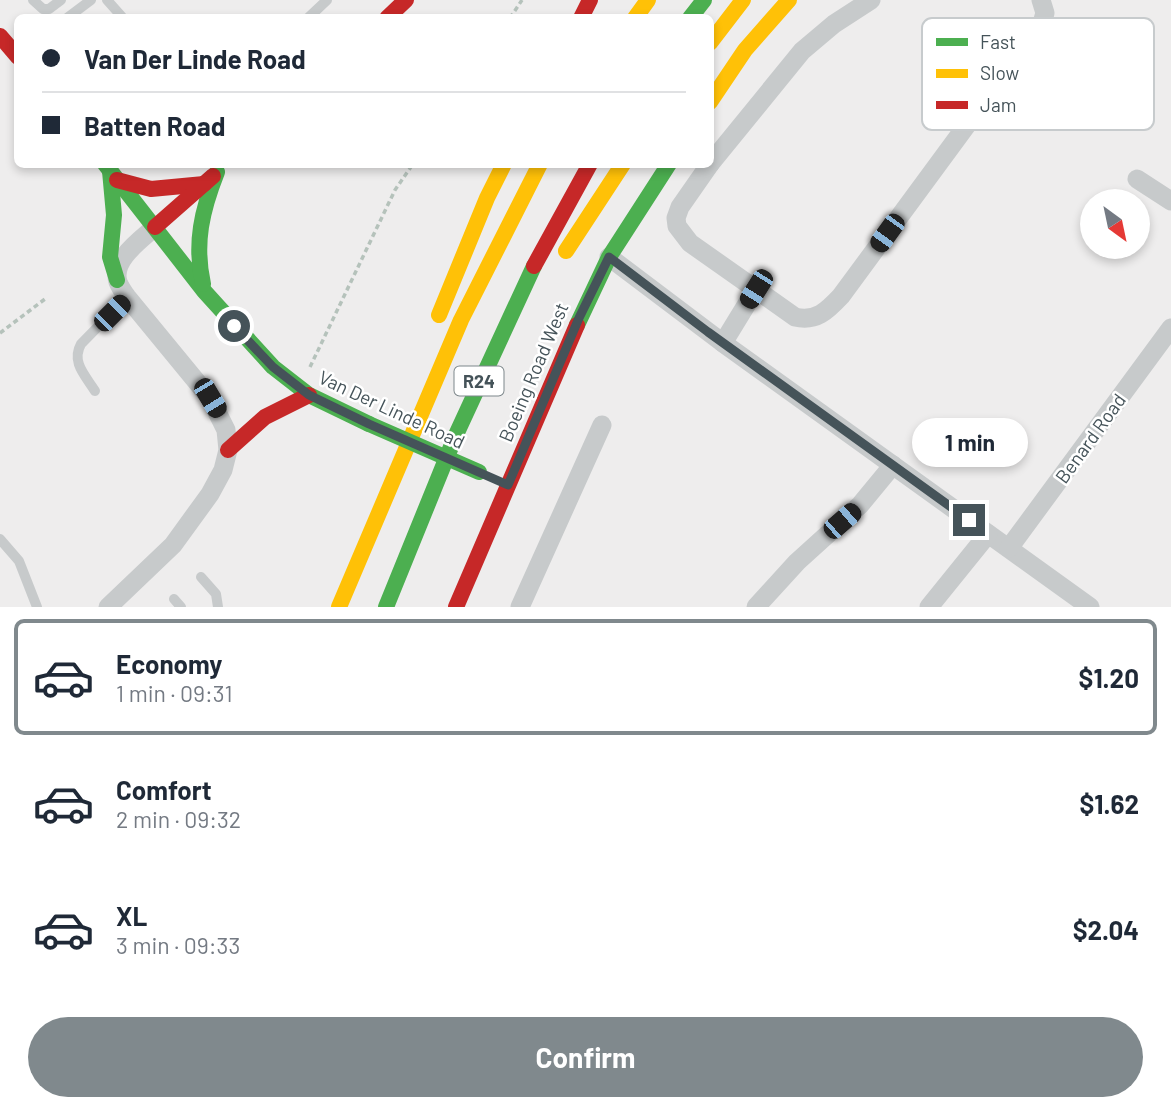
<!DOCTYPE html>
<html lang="en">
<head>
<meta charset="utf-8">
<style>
  :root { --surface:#fff; --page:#f6f6f7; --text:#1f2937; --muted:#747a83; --line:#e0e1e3; --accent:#80898d }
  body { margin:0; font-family:Barlow,sans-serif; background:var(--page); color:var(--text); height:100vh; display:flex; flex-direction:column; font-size:26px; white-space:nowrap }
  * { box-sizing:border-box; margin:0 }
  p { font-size:23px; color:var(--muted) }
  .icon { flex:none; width:38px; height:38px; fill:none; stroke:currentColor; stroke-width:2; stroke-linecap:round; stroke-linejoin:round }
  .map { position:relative; height:607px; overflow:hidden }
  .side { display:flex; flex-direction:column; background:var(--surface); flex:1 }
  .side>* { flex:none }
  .hud { position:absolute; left:14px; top:14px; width:700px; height:154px; border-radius:10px; box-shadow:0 4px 10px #0003; display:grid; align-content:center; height:154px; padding:0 28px; background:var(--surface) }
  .needle { width:46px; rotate:147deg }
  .controls { position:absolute; left:1080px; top:189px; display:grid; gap:14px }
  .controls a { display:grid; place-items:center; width:70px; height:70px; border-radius:50%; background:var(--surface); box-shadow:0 4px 10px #0003; font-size:35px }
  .end { position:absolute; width:32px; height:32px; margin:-16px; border:9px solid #455359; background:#fff; box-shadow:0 0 0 4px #fff }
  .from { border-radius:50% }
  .bubble { position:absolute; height:49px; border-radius:24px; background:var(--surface); box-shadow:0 4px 10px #0003; font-size:23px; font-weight:700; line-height:49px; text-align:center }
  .car { position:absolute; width:21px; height:42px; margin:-21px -10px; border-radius:9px; box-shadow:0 0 5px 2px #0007; background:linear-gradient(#222 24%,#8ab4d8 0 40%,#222 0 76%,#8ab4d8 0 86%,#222 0) }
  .hud b { display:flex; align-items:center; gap:24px; height:66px; font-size:26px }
  .hud b+b { border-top:2px solid var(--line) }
  .hud i { width:18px; height:18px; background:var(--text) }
  ul { padding:12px 0 0; list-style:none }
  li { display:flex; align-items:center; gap:21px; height:116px; margin:0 14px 10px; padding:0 14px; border:4px solid transparent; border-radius:10px }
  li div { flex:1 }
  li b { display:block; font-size:26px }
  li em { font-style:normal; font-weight:700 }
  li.current { border-color:var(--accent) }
  li>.icon { width:63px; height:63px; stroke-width:1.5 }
  .primary-button { display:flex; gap:14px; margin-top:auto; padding:14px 28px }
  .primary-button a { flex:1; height:80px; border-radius:42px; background:var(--accent); color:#fff; font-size:28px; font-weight:700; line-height:80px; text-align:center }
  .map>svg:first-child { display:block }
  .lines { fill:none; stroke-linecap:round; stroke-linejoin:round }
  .path { stroke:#b5c2bb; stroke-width:3.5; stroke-dasharray:5 3.5; stroke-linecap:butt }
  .lane { stroke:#c7cacb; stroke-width:10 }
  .street { stroke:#c7cacb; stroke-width:19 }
  .fast { stroke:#4caf50; stroke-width:16 }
  .slow { stroke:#ffc107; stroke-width:16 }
  .jam { stroke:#c62828; stroke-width:16 }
  .fast-bridge { stroke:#4caf50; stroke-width:16 }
  .route { stroke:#455359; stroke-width:9 }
  .labels { text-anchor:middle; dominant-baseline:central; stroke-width:5; stroke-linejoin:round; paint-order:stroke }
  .shield { fill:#fff; stroke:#7d878b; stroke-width:2 }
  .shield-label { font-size:18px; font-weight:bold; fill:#455359 }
  .street-label { font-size:19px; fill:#455359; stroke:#fff }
  .key { fill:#fff; stroke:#c7cbcd; stroke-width:2 }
  .key-label { font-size:19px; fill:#455359 }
</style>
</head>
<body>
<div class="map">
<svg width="1171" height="607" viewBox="0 0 1171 607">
  <rect width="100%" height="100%" fill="#eeeded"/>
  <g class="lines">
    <g class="path">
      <polyline points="510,18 522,0"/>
      <polyline points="0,333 45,299"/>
      <polyline points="310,367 395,190 413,164"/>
    </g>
    <g class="lane">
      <polyline points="33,0 43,9 49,9 61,0"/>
      <polyline points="107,0 123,18"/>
      <polyline points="67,18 91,0"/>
      <polyline points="308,18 327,0"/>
      <path d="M95 391C85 375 71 362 81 344L127 297"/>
      <polyline points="0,539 19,561 37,607"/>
      <polyline points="201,577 216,594 218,607"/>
      <polyline points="174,599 181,607"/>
    </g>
    <g class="street">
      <path d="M710 164 680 207 676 218 677 226 690 243 795 317C816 322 827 311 841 296L1042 23 1045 13 1041 0"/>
      <polyline points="710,164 802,51 834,24 871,0"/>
      <polyline points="1137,179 1171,201"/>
      <polyline points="609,257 723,343 1090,607"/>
      <polyline points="723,343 756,289"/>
      <polyline points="1009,548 1171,328"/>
      <path d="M108 607 173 545 210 494 223 470 228 450 226 430 210 398 127 297C124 293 120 287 118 282 111 260 142 239 155 227"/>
      <polyline points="520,607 602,425"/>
      <polyline points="756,607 797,562 860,505 893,465"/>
      <polyline points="929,607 988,534"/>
    </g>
    <g class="fast">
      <polyline points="690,18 704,0"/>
      <polyline points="105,164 204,291 273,367 309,395 369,424"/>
      <polyline points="110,171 114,215 110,257 117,280"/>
      <path d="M203 284C194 243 202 210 217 172"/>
      <polyline points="577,325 609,257 669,164"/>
      <polyline points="386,607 455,437 534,266"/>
    </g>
    <g class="slow">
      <polyline points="635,18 648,0"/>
      <polyline points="710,43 743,0"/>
      <polyline points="710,102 745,50 789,0"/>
      <polyline points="566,251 623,164"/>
      <polyline points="439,315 487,198 504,164"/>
      <polyline points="339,607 461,320 540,164"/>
    </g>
    <g class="jam">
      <polyline points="387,18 406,0"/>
      <polyline points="581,18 590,0"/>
      <polyline points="0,36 18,57"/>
      <polyline points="117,180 151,189 204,184"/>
      <polyline points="155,227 213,176"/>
      <polyline points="534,266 590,164"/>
      <polyline points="228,450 265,417 309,395"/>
      <polyline points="456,607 577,325"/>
    </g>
    <polyline class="fast-bridge" points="369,424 479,472"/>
  </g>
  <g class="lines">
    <polyline class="route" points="234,326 273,367 309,395 369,424 508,485 579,318 609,257 708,332 969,520"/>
  </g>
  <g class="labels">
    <rect class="shield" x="454.5" y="366.5" width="49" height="29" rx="5"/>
    <g class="shield-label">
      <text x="479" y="381">R24</text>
    </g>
    <g class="street-label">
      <text transform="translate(533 372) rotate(-67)">Boeing Road West</text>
      <text transform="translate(392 409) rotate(25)">Van Der Linde Road</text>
      <text transform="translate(1090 438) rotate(-54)">Benard Road</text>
    </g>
  </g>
  <rect x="922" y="18" width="232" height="112" rx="10" class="key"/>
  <rect x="936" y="38" width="32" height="8" fill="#4caf50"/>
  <rect x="936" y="69" width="32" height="9" fill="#ffc107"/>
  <rect x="936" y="101" width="32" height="8" fill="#c62828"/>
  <g class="key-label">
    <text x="980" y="49">Fast</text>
    <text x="980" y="80">Slow</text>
    <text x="980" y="112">Jam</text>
  </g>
</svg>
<div class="controls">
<a><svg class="needle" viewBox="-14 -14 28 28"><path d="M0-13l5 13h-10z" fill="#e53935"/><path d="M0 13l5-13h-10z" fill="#747a83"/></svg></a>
</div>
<i class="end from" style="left:234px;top:326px"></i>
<i class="end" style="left:969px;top:520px"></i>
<div class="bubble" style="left:912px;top:418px;width:116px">1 min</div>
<i class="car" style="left:887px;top:233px;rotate:216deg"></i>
<i class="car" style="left:756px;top:289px;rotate:212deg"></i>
<i class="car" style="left:112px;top:313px;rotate:45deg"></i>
<i class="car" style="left:210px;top:398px;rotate:149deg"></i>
<i class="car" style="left:842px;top:521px;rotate:49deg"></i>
<div class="hud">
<b><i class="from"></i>Van Der Linde Road</b>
<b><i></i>Batten Road</b>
</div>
</div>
<section class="side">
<ul>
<li class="current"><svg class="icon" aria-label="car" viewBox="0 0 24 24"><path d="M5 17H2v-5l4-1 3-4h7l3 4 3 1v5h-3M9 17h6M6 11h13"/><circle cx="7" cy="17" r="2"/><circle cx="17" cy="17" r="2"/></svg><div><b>Economy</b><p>1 min · 09:31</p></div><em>$1.20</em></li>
<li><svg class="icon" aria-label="car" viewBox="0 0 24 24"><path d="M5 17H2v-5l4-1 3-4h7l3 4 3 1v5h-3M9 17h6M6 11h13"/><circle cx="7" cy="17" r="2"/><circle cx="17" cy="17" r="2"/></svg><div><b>Comfort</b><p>2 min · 09:32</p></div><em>$1.62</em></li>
<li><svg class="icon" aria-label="car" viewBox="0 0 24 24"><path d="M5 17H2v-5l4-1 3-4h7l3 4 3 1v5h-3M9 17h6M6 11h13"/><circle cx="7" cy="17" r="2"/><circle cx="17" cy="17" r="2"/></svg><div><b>XL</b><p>3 min · 09:33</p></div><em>$2.04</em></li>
</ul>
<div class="primary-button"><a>Confirm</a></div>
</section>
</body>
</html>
